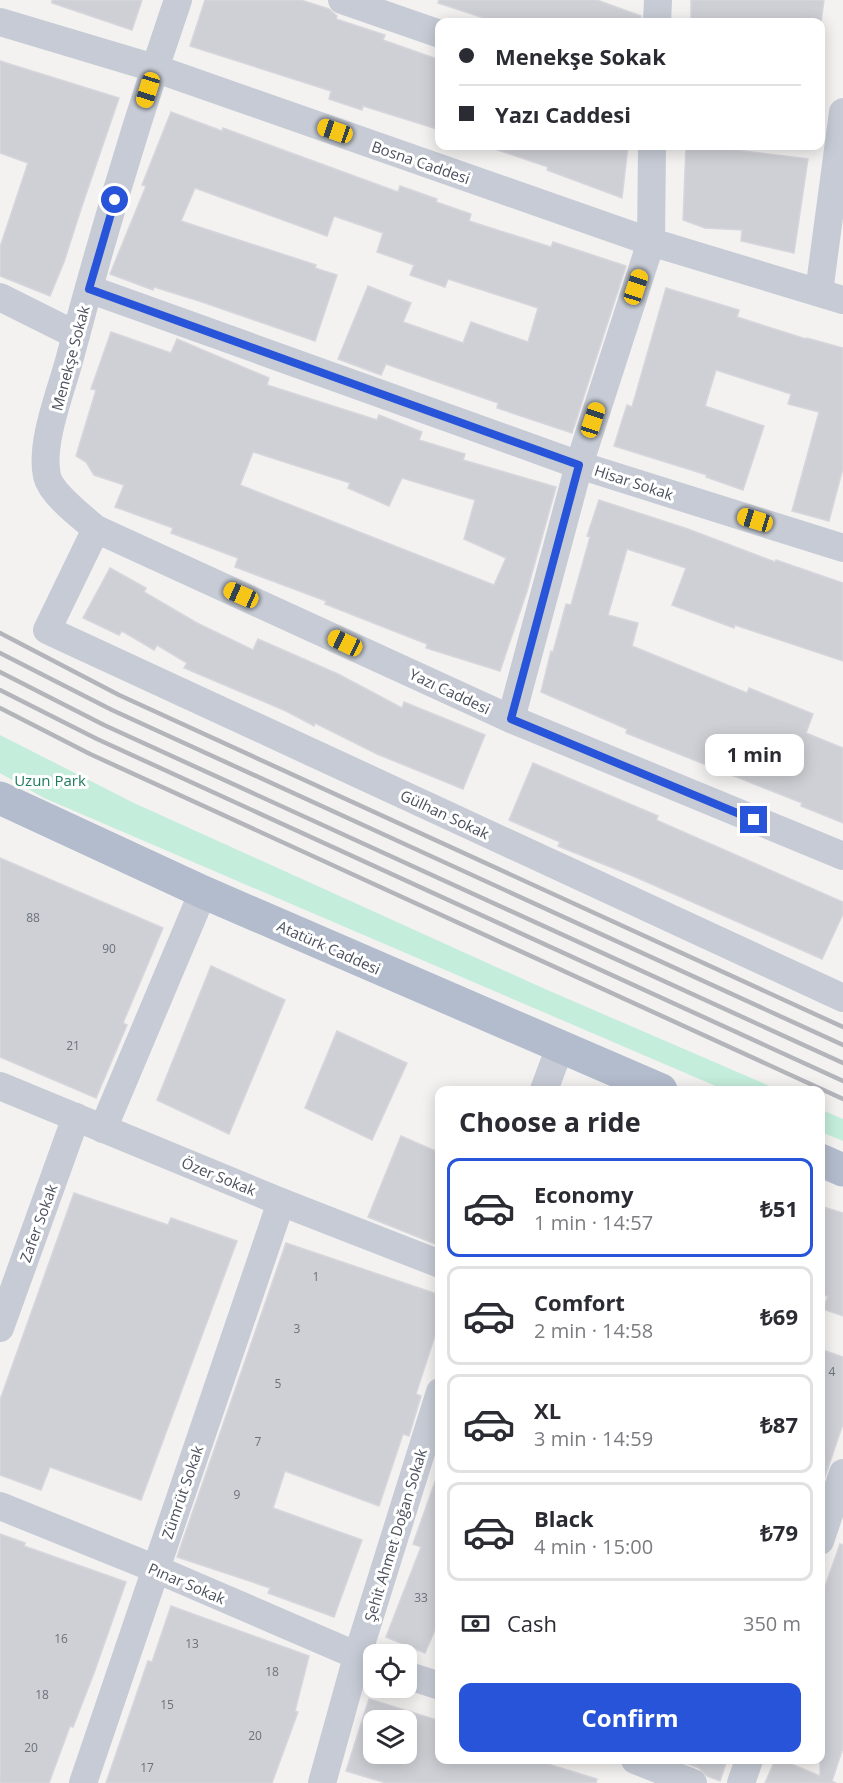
<!DOCTYPE html>
<html lang="en">
<head>
<meta charset="utf-8">
<style>
  :root { --surface:#fff; --page:#f7f7f7; --text:#2b2b33; --muted:#7c7c81; --line:#e1e1e2; --accent:#2754d8 }
  body { margin:0; font-family:"Open Sans",sans-serif; background:var(--page); color:var(--text); height:100vh; display:flex; flex-direction:column; font-size:22px; white-space:nowrap }
  * { box-sizing:border-box; margin:0 }
  p { font-size:20px; color:var(--muted) }
  .icon { flex:none; width:33px; height:33px; fill:none; stroke:currentColor; stroke-width:2; stroke-linecap:round; stroke-linejoin:round }
  .map { position:relative; flex:1; overflow:hidden }
  .details { position:absolute; left:435px; top:1086px; width:390px; height:678px; display:flex; flex-direction:column; background:var(--surface); border-radius:12px; box-shadow:0 3px 15px #0003 }
  .details>* { flex:none }
  .guide { position:absolute; left:435px; top:18px; width:390px; height:132px; border-radius:12px; box-shadow:0 3px 15px #0003; display:grid; align-content:center; height:132px; padding:0 24px; background:var(--surface) }
  .fabs { position:absolute; left:363px; top:1644px; display:grid; gap:12px }
  .fabs a { display:grid; place-items:center; width:54px; height:54px; border-radius:12px; background:var(--surface); box-shadow:0 3px 15px #0003; font-size:30px }
  .end { position:absolute; width:27px; height:27px; margin:-14px; border:8px solid #2754d8; background:#fff; box-shadow:0 0 0 3px #fff }
  .from { border-radius:50% }
  .bubble { position:absolute; height:42px; border-radius:12px; background:var(--surface); box-shadow:0 3px 15px #0003; font-size:20px; font-weight:700; line-height:42px; text-align:center }
  .car { position:absolute; width:18px; height:36px; margin:-18px -9px; border-radius:8px; box-shadow:0 0 4px 2px #0007; background:linear-gradient(#f5c518 24%,#345 0 40%,#f5c518 0 76%,#345 0 86%,#f5c518 0) }
  .guide b { display:flex; align-items:center; gap:21px; height:57px; font-size:22px }
  .guide b+b { border-top:2px solid var(--line) }
  .guide i { width:15px; height:15px; background:var(--text) }
  ul { padding:0; list-style:none }
  li { display:flex; align-items:center; gap:18px; height:99px; margin:0 12px 9px; padding:0 12px; border:3px solid var(--line); border-radius:12px }
  li div { flex:1 }
  li b { display:block; font-size:22px }
  li em { font-style:normal; font-weight:700 }
  li.on { border-color:var(--accent) }
  li>.icon { width:54px; height:54px; stroke-width:1.5 }
  h2 { padding:0 24px; font-size:27px; line-height:72px }
  .pay { display:flex; align-items:center; gap:15px; height:66px; padding:0 24px; font-size:22px }
  .pay p { margin-inline-start:auto }
  .button { display:flex; gap:12px; margin-top:auto; padding:12px 24px }
  .button a { flex:1; height:69px; border-radius:12px; background:var(--accent); color:#fff; font-size:24px; font-weight:700; line-height:69px; text-align:center }
  .map>svg:first-child { display:block }
  .green { fill:#c4eddb }
  .building { fill:#cfd0d5; stroke:#d6d6dc; stroke-width:1.5; fill-rule:evenodd }
  .lines { fill:none; stroke-linecap:round; stroke-linejoin:round }
  .minor { stroke:#c6cbd5; stroke-width:28 }
  .major { stroke:#b3bccd; stroke-width:33 }
  .rail { stroke:#b4b5bb; stroke-width:4.5 }
  .route { stroke:#2754d8; stroke-width:8 }
  .labels { text-anchor:middle; dominant-baseline:central; stroke-width:6; stroke-linejoin:round; paint-order:stroke }
  .number-label { font-size:12px; fill:#6b717b }
  .street-label { font-size:15px; fill:#4a515d; stroke:#fff }
  .park-label { font-size:15px; fill:#1f7b5d; stroke:#fff }
</style>
</head>
<body>
<div class="map">
<svg width="843" height="1783" viewBox="0 0 843 1783">
  <rect width="100%" height="100%" fill="#f3f2f1"/>
  <g class="green">
    <polygon points="0,735 134,803 545,989 779,1090 725,1090 44,798 0,773"/>
    <polygon points="820,1109 843,1119 843,1141 821,1132"/>
  </g>
  <g class="building">
    <polygon points="52,0 142,0 132,30 52,3"/>
    <polygon points="205,0 301,0 329,9 337,16 336,19 385,35 383,40 440,60 440,130 363,106 362,110 329,99 331,91 190,46"/>
    <polygon points="439,0 597,0 641,16 641,22 496,22 438,3"/>
    <polygon points="691,0 824,0 821,22 691,22"/>
    <polygon points="0,61 119,98 82,206 64,262 50,296 0,276 0,247 28,163 0,153"/>
    <polygon points="171,112 222,131 223,128 398,192 400,186 437,199 436,202 471,214 469,221 551,247 553,242 626,266 572,433 497,408 498,403 386,364 381,375 338,359 368,286 411,303 403,322 463,343 471,322 528,342 538,308 448,279 445,287 410,275 414,265 377,252 383,233 334,216 327,236 195,188 181,221 316,265 315,268 337,275 315,341 199,301 154,287 153,290 110,274 146,186 142,185"/>
    <polygon points="495,146 628,146 622,198 547,170 548,167 495,149"/>
    <polygon points="686,146 703,146 808,159 794,253 741,241 742,230 705,228 683,220"/>
    <polygon points="666,288 739,310 737,317 806,339 807,338 843,348 843,468 829,521 792,511 819,412 788,404 791,394 716,370 705,406 764,426 743,490 706,477 707,475 614,446 627,405 632,407"/>
    <path d="M111 332 171 353 177 339 269 378 267 385 377 420 379 415 422 432 419 440 465 454 463 460 556 487 527 591 500 671 426 648 427 644 325 604 326 601 235 567 238 558 171 533 173 528 115 507 124 485 94 475 86 462 76 456 96 390 91 389ZM253 452 350 483 348 488 389 506 402 478 475 500 464 539 506 558 494 585 240 485Z"/>
    <polygon points="599,500 688,529 775,562 776,560 843,583 843,661 735,625 734,628 672,605 686,568 627,549 608,615 638,623 632,646 747,693 749,688 813,714 806,733 843,748 843,823 801,806 802,803 626,733 627,729 541,692 551,651 553,652 566,604 571,605 590,537 587,536"/>
    <polygon points="110,568 146,588 144,592 197,623 253,650 258,639 338,674 402,708 404,702 485,735 463,789 377,754 315,723 314,726 286,711 184,668 187,663 157,645 154,650 122,631 119,635 83,618"/>
    <polygon points="533,763 658,816 656,820 843,902 843,914 822,959 633,876 558,846 560,842 509,820"/>
    <polygon points="0,858 163,928 123,1023 127,1025 96,1098 0,1057"/>
    <polygon points="211,966 285,1000 229,1134 157,1100"/>
    <polygon points="337,1031 407,1063 372,1140 305,1108"/>
    <polygon points="401,1136 440,1153 440,1246 368,1217"/>
    <polygon points="74,1193 168,1225 171,1218 237,1241 141,1500 50,1467 41,1490 0,1475 0,1400"/>
    <polygon points="820,1206 843,1213 843,1316 823,1309 828,1296 820,1295"/>
    <polygon points="286,1243 440,1295 440,1320 416,1394 421,1396 409,1436 403,1434 379,1506 285,1471 273,1508 362,1540 334,1617 268,1593 270,1588 177,1557"/>
    <polygon points="820,1349 843,1357 843,1424 823,1482 820,1481"/>
    <polygon points="437,1476 440,1476 440,1618 425,1653 386,1637 421,1547 413,1544"/>
    <polygon points="0,1534 25,1543 24,1546 126,1582 94,1673 73,1727 70,1726 49,1783 0,1783"/>
    <polygon points="840,1544 843,1545 843,1748 832,1781 836,1783 765,1783 775,1760 782,1760 820,1776 820,1601"/>
    <polygon points="171,1606 309,1656 295,1711 298,1712 272,1783 106,1783 148,1661 152,1662"/>
    <path d="M369 1699 440 1721V1760H535L597 1779 596 1783H386L346 1771ZM374 1720H406V1754H374Z"/>
    <polygon points="678,1760 727,1760 720,1781 707,1776 699,1768"/>
  </g>
  <g class="lines">
    <g class="minor">
      <path d="M178 0C137 119 101 240 69 361 60 394 40 443 47 476 51 494 82 517 96 529L511 719 843 856"/>
      <polyline points="342,0 440,34"/>
      <polyline points="0,22 154,68 651,242 843,300"/>
      <polyline points="657,22 658,0"/>
      <polyline points="89,289 579,465 843,548"/>
      <polyline points="819,292 843,112"/>
      <polyline points="0,297 76,335"/>
      <polyline points="96,529 47,630 843,998"/>
      <polyline points="511,719 579,465 651,242 652,146"/>
      <polyline points="0,1086 281,1202 440,1264"/>
      <polyline points="544,1090 560,1047"/>
      <polyline points="103,1129 203,892"/>
      <polyline points="0,1328 76,1117"/>
      <polyline points="0,1506 156,1569 374,1663"/>
      <polyline points="820,1541 843,1473"/>
      <polyline points="406,1675 440,1686"/>
      <polyline points="635,1760 693,1783"/>
      <polyline points="83,1783 281,1202"/>
      <polyline points="322,1783 357,1657 440,1392"/>
      <polyline points="741,1783 749,1760"/>
    </g>
    <g class="major">
      <polyline points="0,798 203,892 661,1090"/>
      <polyline points="820,1160 843,1170"/>
    </g>
    <g class="rail">
      <polyline points="0,633 119,695 843,1027"/>
      <polyline points="0,653 112,710 843,1045"/>
      <polyline points="0,672 104,725 843,1063"/>
      <polyline points="0,690 97,739 843,1081"/>
      <polyline points="0,708 90,754 843,1099"/>
    </g>
  </g>
  <g class="lines">
    <polyline class="route" points="115,200 89,289 579,465 511,719 754,820"/>
  </g>
  <g class="labels">
    <g class="number-label">
      <text x="33" y="917">88</text>
      <text x="109" y="948">90</text>
      <text x="73" y="1045">21</text>
      <text x="316" y="1276">1</text>
      <text x="297" y="1328">3</text>
      <text x="832" y="1371">4</text>
      <text x="278" y="1383">5</text>
      <text x="258" y="1441">7</text>
      <text x="237" y="1494">9</text>
      <text x="421" y="1597">33</text>
      <text x="61" y="1638">16</text>
      <text x="192" y="1643">13</text>
      <text x="272" y="1671">18</text>
      <text x="42" y="1694">18</text>
      <text x="167" y="1704">15</text>
      <text x="255" y="1735">20</text>
      <text x="31" y="1747">20</text>
      <text x="147" y="1767">17</text>
    </g>
    <g class="street-label">
      <text transform="translate(421 162) rotate(19)">Bosna Caddesi</text>
      <text transform="translate(70 358) rotate(-75)">Menekşe Sokak</text>
      <text transform="translate(634 482) rotate(18)">Hisar Sokak</text>
      <text transform="translate(450 691) rotate(25)">Yazı Caddesi</text>
      <text transform="translate(445 814) rotate(25)">Gülhan Sokak</text>
      <text transform="translate(329 947) rotate(24)">Atatürk Caddesi</text>
      <text transform="translate(219 1176) rotate(22)">Özer Sokak</text>
      <text transform="translate(38 1223) rotate(-70)">Zafer Sokak</text>
      <text transform="translate(182 1492) rotate(-71)">Zümrüt Sokak</text>
      <text transform="translate(395 1535) rotate(-73)">Şehit Ahmet Doğan Sokak</text>
      <text transform="translate(187 1583) rotate(23)">Pınar Sokak</text>
    </g>
    <g class="park-label">
      <text x="50" y="780">Uzun Park</text>
    </g>
  </g>
</svg>
<div class="fabs">
<a><svg class="icon" aria-label="locate" viewBox="0 0 24 24"><circle cx="12" cy="12" r="6"/><path d="M12 2v4M12 18v4M2 12h4M18 12h4"/></svg></a>
<a><svg class="icon" aria-label="layers" viewBox="0 0 24 24"><path d="M12 4l9 5-9 5-9-5zM3 14l9 5 9-5"/></svg></a>
</div>
<i class="end from" style="left:115px;top:200px"></i>
<i class="end" style="left:754px;top:820px"></i>
<div class="bubble" style="left:705px;top:734px;width:99px">1 min</div>
<i class="car" style="left:148px;top:90px;rotate:197deg"></i>
<i class="car" style="left:335px;top:131px;rotate:289deg"></i>
<i class="car" style="left:636px;top:287px;rotate:18deg"></i>
<i class="car" style="left:593px;top:420px;rotate:18deg"></i>
<i class="car" style="left:755px;top:520px;rotate:287deg"></i>
<i class="car" style="left:241px;top:595px;rotate:294deg"></i>
<i class="car" style="left:345px;top:643px;rotate:295deg"></i>
<div class="guide">
<b><i class="from"></i>Menekşe Sokak</b>
<b><i></i>Yazı Caddesi</b>
</div>
<section class="details">
<h2>Choose a ride</h2>
<ul>
<li class="on"><svg class="icon" aria-label="car" viewBox="0 0 24 24"><path d="M5 17H2v-5l4-1 3-4h7l3 4 3 1v5h-3M9 17h6M6 11h13"/><circle cx="7" cy="17" r="2"/><circle cx="17" cy="17" r="2"/></svg><div><b>Economy</b><p>1 min · 14:57</p></div><em>₺51</em></li>
<li><svg class="icon" aria-label="car" viewBox="0 0 24 24"><path d="M5 17H2v-5l4-1 3-4h7l3 4 3 1v5h-3M9 17h6M6 11h13"/><circle cx="7" cy="17" r="2"/><circle cx="17" cy="17" r="2"/></svg><div><b>Comfort</b><p>2 min · 14:58</p></div><em>₺69</em></li>
<li><svg class="icon" aria-label="car" viewBox="0 0 24 24"><path d="M5 17H2v-5l4-1 3-4h7l3 4 3 1v5h-3M9 17h6M6 11h13"/><circle cx="7" cy="17" r="2"/><circle cx="17" cy="17" r="2"/></svg><div><b>XL</b><p>3 min · 14:59</p></div><em>₺87</em></li>
<li><svg class="icon" aria-label="car" viewBox="0 0 24 24"><path d="M5 17H2v-5l4-1 3-4h7l3 4 3 1v5h-3M9 17h6M6 11h13"/><circle cx="7" cy="17" r="2"/><circle cx="17" cy="17" r="2"/></svg><div><b>Black</b><p>4 min · 15:00</p></div><em>₺79</em></li>
</ul>
<div class="pay"><svg class="icon" aria-label="cash" viewBox="0 0 24 24"><path d="M3 7h18v10H3z"/><circle cx="12" cy="12" r="2"/></svg>Cash<p>350 m</p></div>
<div class="button"><a>Confirm</a></div>
</section>
</div>
</body>
</html>
